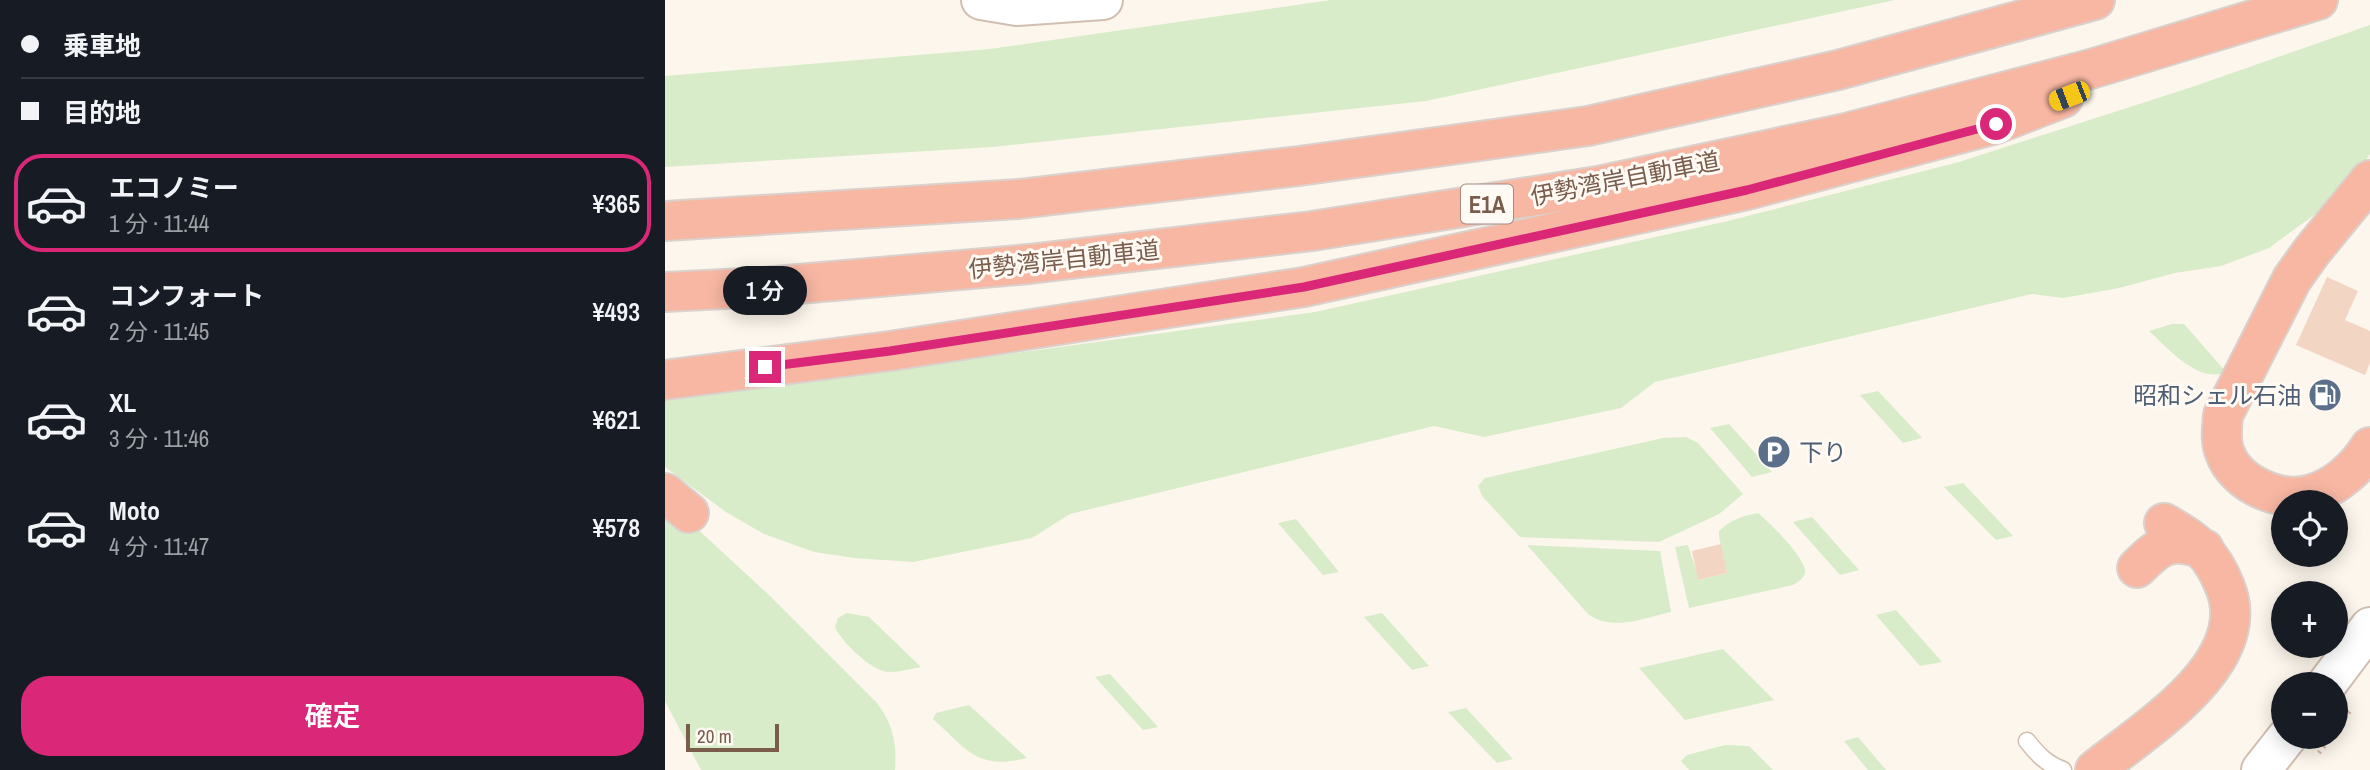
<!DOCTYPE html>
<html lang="ja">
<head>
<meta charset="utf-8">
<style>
  :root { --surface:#171b24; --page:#242831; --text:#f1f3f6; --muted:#9ea1a6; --line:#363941; --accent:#db2777 }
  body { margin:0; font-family:"Archivo Narrow","Noto Sans JP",sans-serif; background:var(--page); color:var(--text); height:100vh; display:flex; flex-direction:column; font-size:26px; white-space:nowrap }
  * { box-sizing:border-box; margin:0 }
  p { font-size:23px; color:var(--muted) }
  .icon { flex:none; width:38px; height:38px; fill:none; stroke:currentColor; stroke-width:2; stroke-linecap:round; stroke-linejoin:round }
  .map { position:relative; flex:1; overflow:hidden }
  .drawer { display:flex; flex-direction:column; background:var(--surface); width:665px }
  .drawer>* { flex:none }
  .guide { display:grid; align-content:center; height:154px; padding:0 21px; background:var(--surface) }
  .fabs { position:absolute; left:1606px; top:490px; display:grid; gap:14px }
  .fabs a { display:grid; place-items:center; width:77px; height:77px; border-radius:50%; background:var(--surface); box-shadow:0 4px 18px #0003; font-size:35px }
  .scale { position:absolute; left:21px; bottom:18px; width:93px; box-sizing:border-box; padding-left:7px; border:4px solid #7a5c4d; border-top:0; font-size:19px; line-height:24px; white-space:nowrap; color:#7a5c4d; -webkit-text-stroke:5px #fffaf3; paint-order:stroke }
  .end { position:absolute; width:32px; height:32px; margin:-16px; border:9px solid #db2777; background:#fff; box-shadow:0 0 0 4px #fff }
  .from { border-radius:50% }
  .bubble { position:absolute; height:49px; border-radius:24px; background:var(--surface); box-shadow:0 4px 18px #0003; font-size:23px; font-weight:600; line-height:49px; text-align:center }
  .car { position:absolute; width:21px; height:42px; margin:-21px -10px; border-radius:9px; box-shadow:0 0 5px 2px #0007; background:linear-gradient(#f5c518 24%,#345 0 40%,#f5c518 0 76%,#345 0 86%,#f5c518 0) }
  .guide b { display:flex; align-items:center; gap:24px; height:66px; font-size:26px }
  .guide b+b { border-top:2px solid var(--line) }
  .guide i { width:18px; height:18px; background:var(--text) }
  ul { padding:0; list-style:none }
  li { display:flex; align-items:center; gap:21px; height:98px; margin:0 14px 10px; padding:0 7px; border:4px solid transparent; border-radius:28px }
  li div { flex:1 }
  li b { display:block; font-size:26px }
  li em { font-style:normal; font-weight:600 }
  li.on { border-color:var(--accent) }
  li>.icon { width:63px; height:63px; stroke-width:1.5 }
  .cta { display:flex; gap:14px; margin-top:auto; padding:14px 21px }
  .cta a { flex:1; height:80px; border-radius:28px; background:var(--accent); color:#fff; font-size:28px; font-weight:600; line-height:80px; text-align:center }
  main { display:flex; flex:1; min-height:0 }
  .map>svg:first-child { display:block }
  .green { fill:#d8ecc9 }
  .building { fill:#f3d5c3 }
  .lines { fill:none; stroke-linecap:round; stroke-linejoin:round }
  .service-casing { stroke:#d1beb0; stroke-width:19 }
  .tertiary-casing { stroke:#d1beb0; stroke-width:42 }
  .motorway-casing { stroke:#dad1cd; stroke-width:42 }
  .path { stroke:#d9b8a5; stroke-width:4.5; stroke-dasharray:2 5; stroke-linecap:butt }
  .service { stroke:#fff; stroke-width:16 }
  .tertiary { stroke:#fff; stroke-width:38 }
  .motorway { stroke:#f7b7a3; stroke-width:38 }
  .route { stroke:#db2777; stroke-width:9 }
  .labels { text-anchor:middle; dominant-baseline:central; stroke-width:6; stroke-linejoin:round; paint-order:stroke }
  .shield { fill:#fffaf3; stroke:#a28b7f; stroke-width:2 }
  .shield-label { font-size:23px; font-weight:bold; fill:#7a5c4d }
  .street-label { font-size:24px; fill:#7a5c4d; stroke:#fffaf3 }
  .service-label { font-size:24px; fill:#4e5e75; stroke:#fffaf3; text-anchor:end }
</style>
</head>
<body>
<main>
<section class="drawer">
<div class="guide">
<b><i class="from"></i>乗車地</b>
<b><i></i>目的地</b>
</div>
<ul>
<li class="on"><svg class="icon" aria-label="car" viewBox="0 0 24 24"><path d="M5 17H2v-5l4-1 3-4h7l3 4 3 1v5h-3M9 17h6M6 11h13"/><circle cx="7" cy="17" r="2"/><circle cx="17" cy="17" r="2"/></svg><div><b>エコノミー</b><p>1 分 · 11:44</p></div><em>¥365</em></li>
<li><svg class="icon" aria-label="car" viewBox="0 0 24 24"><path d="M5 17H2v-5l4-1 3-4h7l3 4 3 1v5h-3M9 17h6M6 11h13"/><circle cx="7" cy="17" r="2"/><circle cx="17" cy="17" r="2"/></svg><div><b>コンフォート</b><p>2 分 · 11:45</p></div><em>¥493</em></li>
<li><svg class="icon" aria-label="car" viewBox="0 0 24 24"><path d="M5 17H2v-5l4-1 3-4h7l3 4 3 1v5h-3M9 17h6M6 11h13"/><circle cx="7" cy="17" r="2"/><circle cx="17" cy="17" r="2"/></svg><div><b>XL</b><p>3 分 · 11:46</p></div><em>¥621</em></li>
<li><svg class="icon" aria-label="car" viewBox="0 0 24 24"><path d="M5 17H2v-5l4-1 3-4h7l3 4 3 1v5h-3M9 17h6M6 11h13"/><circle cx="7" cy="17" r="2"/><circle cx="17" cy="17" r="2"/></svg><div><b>Moto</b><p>4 分 · 11:47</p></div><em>¥578</em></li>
</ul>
<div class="cta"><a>確定</a></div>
</section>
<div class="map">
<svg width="1705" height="770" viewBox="0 0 1705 770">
  <rect width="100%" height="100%" fill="#fdf6ec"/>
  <g class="green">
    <polygon points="666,0 1230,0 761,101 328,147 0,167 0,76 325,49"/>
    <polygon points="1705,25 1705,154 1688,178 1664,204 1604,248 1556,266 1510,273 1454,288 1398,298 1367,294 990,382 956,408 819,437 769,426 405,514 367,538 248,562 189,558 149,552 99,534 61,512 0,467 0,401 650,312 1063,221 1294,162 1527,87"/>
    <path d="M1507 324H1519L1561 372C1533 384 1503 348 1484 331Z"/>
    <polygon points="1213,391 1257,438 1238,443 1195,395"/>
    <polygon points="1064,424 1107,472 1087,477 1045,428"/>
    <polygon points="1021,437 1033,443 1078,494 1054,514 994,542 855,537 817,496 813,486 820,478 998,438"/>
    <polygon points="1298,483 1348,536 1331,540 1279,487"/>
    <path d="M0 499 105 596 212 703C228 724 232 744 230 770H36L0 701Z"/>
    <path d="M1093 513C1103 521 1143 560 1140 573 1138 579 1133 582 1128 585L1024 608 1010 547 1023 545 1034 580 1062 573 1054 537V531C1066 520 1077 516 1093 513Z"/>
    <polygon points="1147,517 1194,570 1175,575 1128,522"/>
    <polygon points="631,519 674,572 658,575 613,523"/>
    <path d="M862 545 995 551 1006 612C979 618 948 632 923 614Z"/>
    <polygon points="1231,610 1277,662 1255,666 1211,615"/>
    <path d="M182 613 204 617 256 667C244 669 229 674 218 671 202 666 176 641 170 627L173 618Z"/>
    <polygon points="717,613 764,666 747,670 699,617"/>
    <polygon points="1058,649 1109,700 1020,720 974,668"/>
    <polygon points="445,674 493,727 478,730 430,677"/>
    <path d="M304 705 362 758C311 770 304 751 268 719L271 713Z"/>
    <polygon points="801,708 848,759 832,763 783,712"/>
    <polygon points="1193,737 1221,770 1203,770 1179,741"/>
    <polygon points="1060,745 1084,746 1108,770 1024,770 1016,761 1022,755"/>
  </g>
  <g class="building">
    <polygon points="1662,277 1693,291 1680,320 1705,331 1705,363 1700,375 1631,345"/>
    <polygon points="1056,544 1062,573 1033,580 1027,551"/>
  </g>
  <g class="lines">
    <defs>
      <path id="service" d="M1362 741C1373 755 1382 764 1398 770"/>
      <g id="tertiary">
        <polyline points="316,0 352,6 438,0"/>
        <polyline points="1662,684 1705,627"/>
        <polyline points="1596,770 1622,737"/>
      </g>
      <g id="motorway">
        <path d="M1705 180 1647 251 1627 279 1558 415C1557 428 1555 441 1560 453 1571 484 1616 504 1647 494 1671 487 1692 468 1705 447"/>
        <polyline points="0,221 354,199 634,166 923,126 1173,70 1430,0"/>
        <polyline points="0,292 99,287 364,264 647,231 933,186 1181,133 1426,69 1653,0"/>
        <polyline points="0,380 225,351 639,287 1082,190 1331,124 1398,98"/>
        <polyline points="0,493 24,513"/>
        <path d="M1472 568C1496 544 1505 538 1539 549"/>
        <path d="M1430 770C1479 730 1591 663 1560 587 1547 553 1530 540 1499 523"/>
      </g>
    </defs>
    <use href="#service" class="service-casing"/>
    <use href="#tertiary" class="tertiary-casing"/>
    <use href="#motorway" class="motorway-casing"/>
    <g class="path">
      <polyline points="1671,730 1685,711"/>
      <polyline points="1654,753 1666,737"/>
    </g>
    <use href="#service" class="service"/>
    <use href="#tertiary" class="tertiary"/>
    <use href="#motorway" class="motorway"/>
  </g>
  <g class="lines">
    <polyline class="route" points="100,367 225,351 639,287 1082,190 1331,124"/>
  </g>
  <defs>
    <symbol id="fuel-disc" viewBox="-11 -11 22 22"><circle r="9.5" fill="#5c6f8a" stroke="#fffaf3"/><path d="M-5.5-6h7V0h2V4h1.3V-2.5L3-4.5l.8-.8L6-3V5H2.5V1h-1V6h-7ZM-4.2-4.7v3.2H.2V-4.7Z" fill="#fff"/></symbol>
    <symbol id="parking-disc" viewBox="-11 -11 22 22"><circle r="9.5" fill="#5c6f8a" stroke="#fffaf3"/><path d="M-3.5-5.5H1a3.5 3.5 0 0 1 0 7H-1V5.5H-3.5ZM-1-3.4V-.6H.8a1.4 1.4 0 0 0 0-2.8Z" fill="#fff"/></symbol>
  </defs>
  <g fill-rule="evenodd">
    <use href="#fuel-disc" x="1641" y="376" width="38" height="38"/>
    <use href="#parking-disc" x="1090" y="433" width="38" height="38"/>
  </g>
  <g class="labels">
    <rect class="shield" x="796" y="184.5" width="52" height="39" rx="5"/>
    <g class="shield-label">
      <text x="822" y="204">E1A</text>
    </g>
    <g class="street-label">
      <text transform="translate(960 178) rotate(-11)">伊勢湾岸自動車道</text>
      <text transform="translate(399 259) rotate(-6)">伊勢湾岸自動車道</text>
    </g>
    <g class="service-label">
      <text x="1636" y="395">昭和シェル石油</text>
      <text x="1134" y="452" text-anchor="start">下り</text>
    </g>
  </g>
</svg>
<div class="fabs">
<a><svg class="icon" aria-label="locate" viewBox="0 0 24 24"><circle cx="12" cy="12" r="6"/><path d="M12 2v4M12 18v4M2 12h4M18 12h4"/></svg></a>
<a>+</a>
<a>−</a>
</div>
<div class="scale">20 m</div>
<i class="end from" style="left:1331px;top:124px"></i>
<i class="end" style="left:100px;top:367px"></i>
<div class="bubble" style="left:58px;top:266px;width:84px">1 分</div>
<i class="car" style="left:1404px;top:96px;rotate:249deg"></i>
</div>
</main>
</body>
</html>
